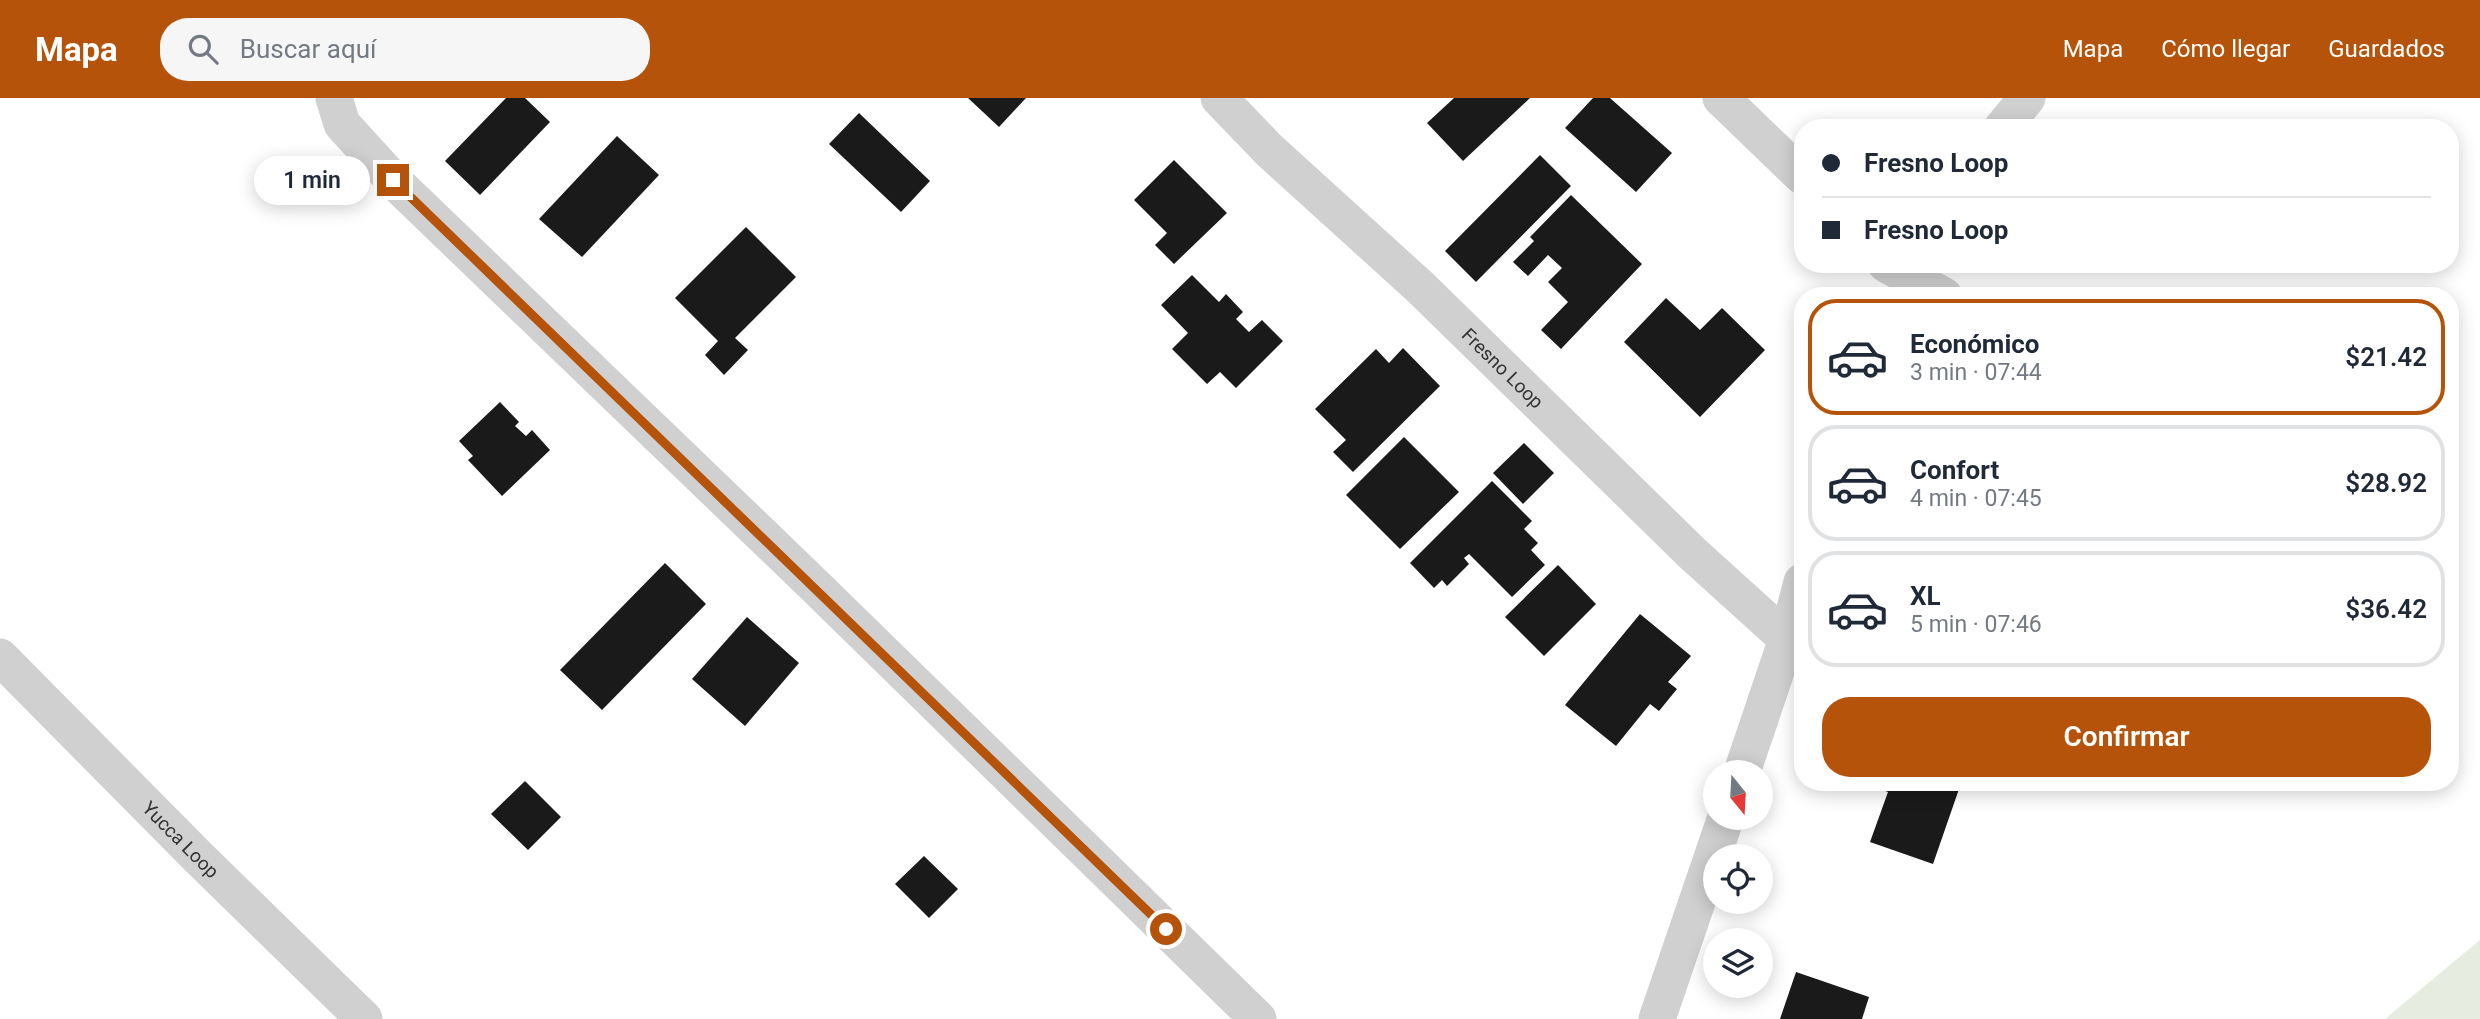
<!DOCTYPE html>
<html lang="es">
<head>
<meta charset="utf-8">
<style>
  :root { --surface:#fff; --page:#f6f6f7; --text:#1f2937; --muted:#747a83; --line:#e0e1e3; --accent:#b45309 }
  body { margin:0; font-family:Roboto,sans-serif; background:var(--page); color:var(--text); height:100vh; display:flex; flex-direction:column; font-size:26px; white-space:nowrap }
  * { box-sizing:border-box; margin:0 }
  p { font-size:23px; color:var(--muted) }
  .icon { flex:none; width:38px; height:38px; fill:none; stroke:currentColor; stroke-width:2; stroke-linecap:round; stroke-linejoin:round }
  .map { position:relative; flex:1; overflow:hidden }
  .details { position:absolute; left:1794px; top:189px; width:665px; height:504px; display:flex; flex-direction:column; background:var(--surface); border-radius:28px; box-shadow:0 4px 18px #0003 }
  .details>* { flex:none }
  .hud { position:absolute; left:1794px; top:21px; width:665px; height:154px; border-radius:28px; box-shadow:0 4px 18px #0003; display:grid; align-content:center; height:154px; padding:0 28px; background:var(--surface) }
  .needle { width:46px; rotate:162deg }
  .buttons { position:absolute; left:1703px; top:662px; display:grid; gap:14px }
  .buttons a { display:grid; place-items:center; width:70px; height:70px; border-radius:50%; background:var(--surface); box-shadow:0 4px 18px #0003; font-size:35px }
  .end { position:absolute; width:32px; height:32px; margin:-16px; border:9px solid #b45309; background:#fff; box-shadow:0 0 0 4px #fff }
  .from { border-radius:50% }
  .bubble { position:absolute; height:49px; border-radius:24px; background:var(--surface); box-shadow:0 4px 18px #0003; font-size:23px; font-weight:600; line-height:49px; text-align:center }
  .hud b { display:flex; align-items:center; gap:24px; height:66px; font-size:26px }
  .hud b+b { border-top:2px solid var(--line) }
  .hud i { width:18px; height:18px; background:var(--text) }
  ul { padding:12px 0 0; list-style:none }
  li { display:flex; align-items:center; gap:21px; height:116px; margin:0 14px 10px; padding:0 14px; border:4px solid var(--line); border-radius:28px }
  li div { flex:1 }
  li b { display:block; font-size:26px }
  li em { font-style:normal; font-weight:600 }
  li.on { border-color:var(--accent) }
  li>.icon { width:63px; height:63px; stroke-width:1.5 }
  .cta { display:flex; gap:14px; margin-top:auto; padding:14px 28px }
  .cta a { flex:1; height:80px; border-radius:28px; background:var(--accent); color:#fff; font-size:28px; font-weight:600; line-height:80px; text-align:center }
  header { display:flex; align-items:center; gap:42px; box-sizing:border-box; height:98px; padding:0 35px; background:var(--accent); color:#fff }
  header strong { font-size:33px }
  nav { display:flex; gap:38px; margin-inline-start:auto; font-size:24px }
  .search { width:490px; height:63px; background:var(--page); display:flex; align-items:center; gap:18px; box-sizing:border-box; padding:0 24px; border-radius:28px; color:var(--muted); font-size:26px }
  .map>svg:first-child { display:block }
  .green { fill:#e6ecdf }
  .building { fill:#1a1a1a }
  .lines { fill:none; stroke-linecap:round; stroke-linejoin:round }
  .minor { stroke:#d0d0d0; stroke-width:37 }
  .route { stroke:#b45309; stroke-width:9 }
  .labels { text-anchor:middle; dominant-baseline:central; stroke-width:7; stroke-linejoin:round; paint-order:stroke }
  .street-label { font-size:19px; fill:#333; stroke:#fff }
</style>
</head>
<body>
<header>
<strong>Mapa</strong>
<div class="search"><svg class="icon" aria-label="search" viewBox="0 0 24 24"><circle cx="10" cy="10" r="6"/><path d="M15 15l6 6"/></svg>Buscar aquí</div>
<nav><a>Mapa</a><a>Cómo llegar</a><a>Guardados</a></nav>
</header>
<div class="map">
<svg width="2480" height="921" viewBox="0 0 2480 921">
  <rect width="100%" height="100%" fill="#fff"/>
  <polygon class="green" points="2480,842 2480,921 2385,921"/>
  <g class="building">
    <polygon points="506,0 525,0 550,24 480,97 445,63"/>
    <polygon points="968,0 1026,0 999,29"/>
    <polygon points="1454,0 1530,0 1463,63 1427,25"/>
    <polygon points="1593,0 1610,0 1672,55 1636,94 1565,30"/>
    <polygon points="859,15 930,83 901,114 829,46"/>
    <polygon points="617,38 659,77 582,159 539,121"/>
    <polygon points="1540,57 1571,88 1476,184 1445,153"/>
    <polygon points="1174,62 1227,115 1174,166 1155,147 1167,135 1134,102"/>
    <polygon points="1571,97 1642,166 1561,251 1541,232 1568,204 1548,184 1562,170 1548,157 1528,178 1513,164 1534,143 1530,139"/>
    <polygon points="746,129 796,179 735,240 748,252 724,277 705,257 718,243 675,200"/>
    <polygon points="1192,177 1219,204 1226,196 1243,214 1236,221 1249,234 1262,222 1283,243 1236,290 1220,274 1207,286 1172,251 1188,235 1161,207"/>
    <polygon points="1666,200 1700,232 1722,210 1765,252 1700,319 1624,244"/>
    <polygon points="1403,250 1440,288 1353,374 1333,354 1346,342 1315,311 1376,251 1389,265"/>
    <polygon points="500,304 519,324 515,328 526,338 532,332 550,352 502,398 468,362 473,358 459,343"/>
    <polygon points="1404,339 1459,394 1400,451 1346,397"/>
    <polygon points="1524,345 1554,375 1523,406 1493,375"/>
    <polygon points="1492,383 1532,423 1524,431 1538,445 1531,452 1545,467 1512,499 1469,456 1464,460 1469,466 1447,488 1442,482 1434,490 1410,465"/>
    <polygon points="665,465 706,506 602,612 560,572"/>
    <polygon points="1558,467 1596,506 1544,558 1505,519"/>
    <polygon points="1640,516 1691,558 1668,584 1677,591 1659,613 1650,606 1616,648 1565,607"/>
    <polygon points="747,519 799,565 745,628 692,581"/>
    <polygon points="525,683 561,719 528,752 491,716"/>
    <polygon points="1873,684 1950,684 1949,687 1959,691 1933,766 1870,744 1888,694 1872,688"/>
    <polygon points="924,758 958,791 929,820 895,786"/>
    <polygon points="1796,874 1869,899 1862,921 1780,921"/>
  </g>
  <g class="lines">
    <g class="minor">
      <polyline points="334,0 342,26 393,82 813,486 1258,921"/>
      <path id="s1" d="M1219 0 1269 52 1420 189 1693 456 1787 541"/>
      <polyline points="1721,0 1802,78"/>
      <polyline points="2002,30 2027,0"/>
      <polyline points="1886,166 1944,198"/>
      <path id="s2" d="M0 559 197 758 364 921"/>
      <polyline points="1742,674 1787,541 1802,484"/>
      <polyline points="1657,921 1726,719"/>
    </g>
  </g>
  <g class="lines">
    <polyline class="route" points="393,82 1166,831"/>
  </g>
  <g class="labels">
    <g class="street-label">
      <text stroke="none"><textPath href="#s1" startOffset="392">Fresno Loop</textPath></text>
      <text stroke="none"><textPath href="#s2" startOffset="257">Yucca Loop</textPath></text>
    </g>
  </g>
</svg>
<div class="buttons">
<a><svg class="needle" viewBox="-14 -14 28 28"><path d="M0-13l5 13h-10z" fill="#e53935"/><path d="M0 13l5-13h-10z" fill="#747a83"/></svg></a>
<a><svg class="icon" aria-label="locate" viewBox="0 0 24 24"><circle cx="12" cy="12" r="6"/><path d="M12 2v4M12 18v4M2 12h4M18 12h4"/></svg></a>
<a><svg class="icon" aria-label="layers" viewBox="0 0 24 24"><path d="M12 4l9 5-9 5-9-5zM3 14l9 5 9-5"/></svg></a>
</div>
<i class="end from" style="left:1166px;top:831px"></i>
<i class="end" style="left:393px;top:82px"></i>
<div class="bubble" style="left:254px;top:58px;width:116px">1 min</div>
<div class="hud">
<b><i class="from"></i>Fresno Loop</b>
<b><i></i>Fresno Loop</b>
</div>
<section class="details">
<ul>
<li class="on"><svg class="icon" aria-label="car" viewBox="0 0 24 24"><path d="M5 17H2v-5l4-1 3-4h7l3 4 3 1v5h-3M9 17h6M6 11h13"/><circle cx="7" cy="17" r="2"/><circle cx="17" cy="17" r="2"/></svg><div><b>Económico</b><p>3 min · 07:44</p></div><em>$21.42</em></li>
<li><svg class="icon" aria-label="car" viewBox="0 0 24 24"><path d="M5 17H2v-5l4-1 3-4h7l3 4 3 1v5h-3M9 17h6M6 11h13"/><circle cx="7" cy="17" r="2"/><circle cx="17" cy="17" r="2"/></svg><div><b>Confort</b><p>4 min · 07:45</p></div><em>$28.92</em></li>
<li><svg class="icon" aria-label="car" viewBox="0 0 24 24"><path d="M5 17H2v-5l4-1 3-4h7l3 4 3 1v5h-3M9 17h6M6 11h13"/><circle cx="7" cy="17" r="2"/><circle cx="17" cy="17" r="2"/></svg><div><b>XL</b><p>5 min · 07:46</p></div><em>$36.42</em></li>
</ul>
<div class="cta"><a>Confirmar</a></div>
</section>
</div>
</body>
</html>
